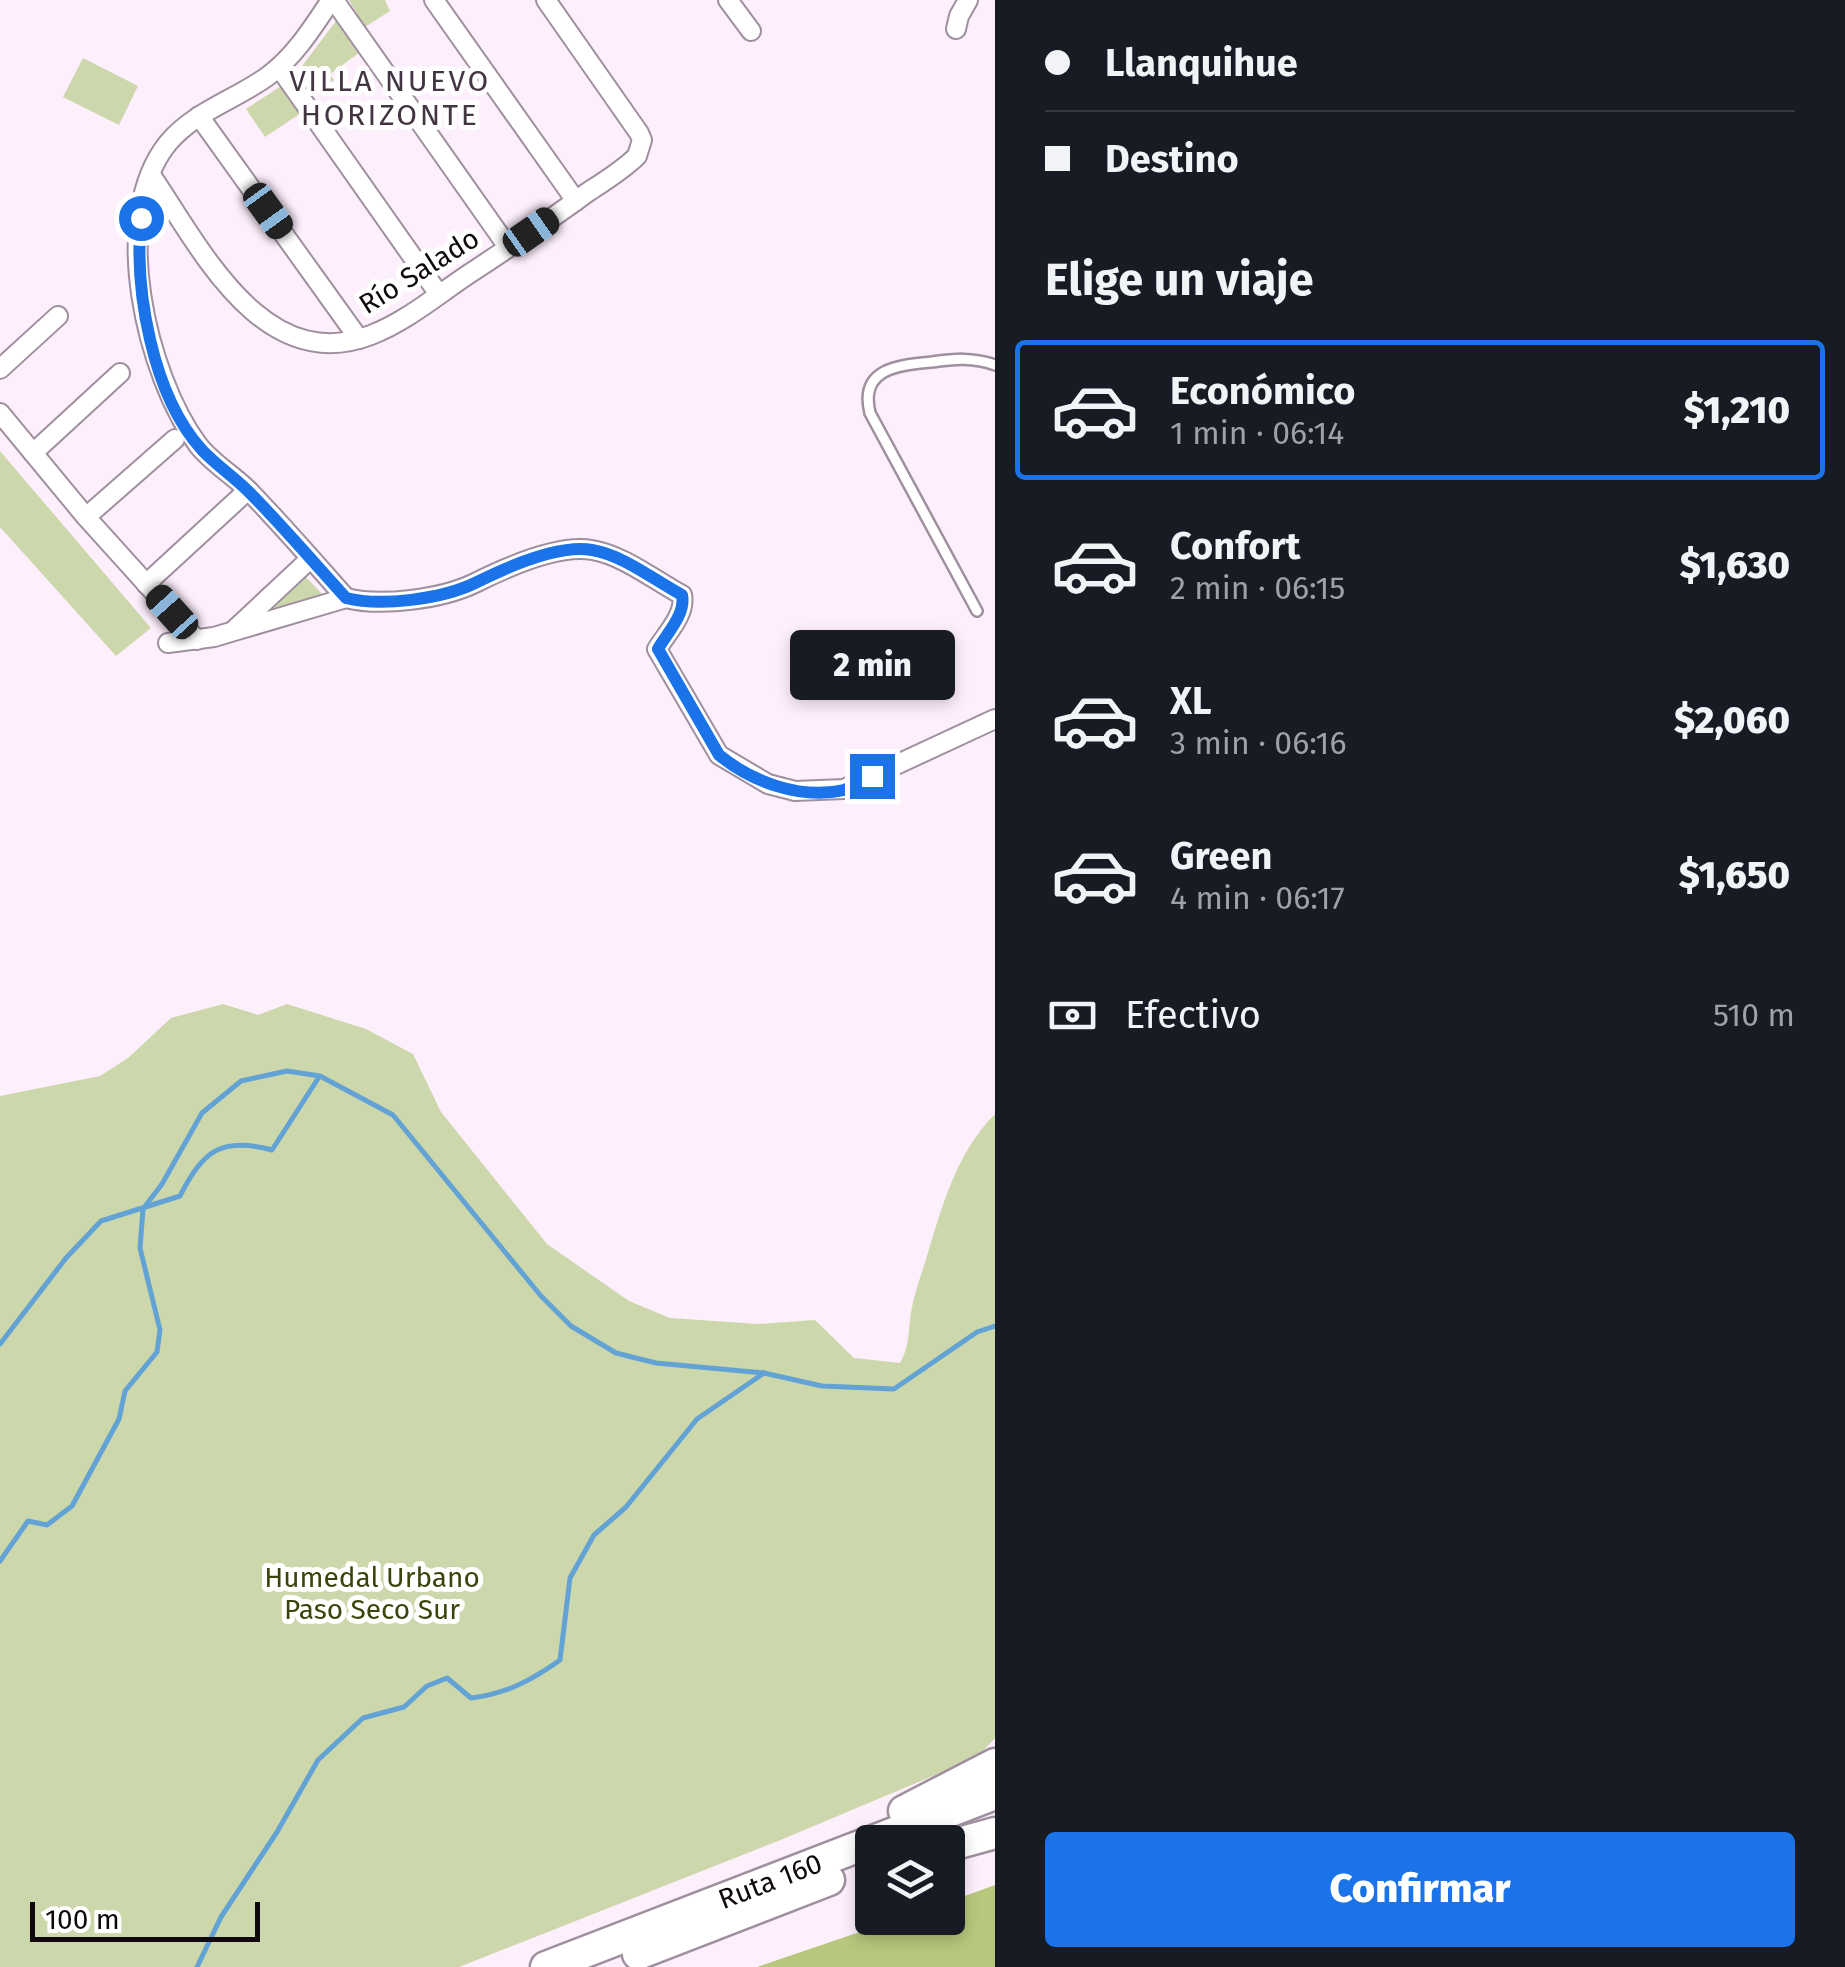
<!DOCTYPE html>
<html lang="es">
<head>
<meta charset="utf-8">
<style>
  :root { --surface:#171b24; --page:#20242c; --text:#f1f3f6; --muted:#9ea1a6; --line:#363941; --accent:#1a73e8 }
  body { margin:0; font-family:"Fira Sans",sans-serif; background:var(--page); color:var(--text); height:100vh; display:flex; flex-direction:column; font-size:38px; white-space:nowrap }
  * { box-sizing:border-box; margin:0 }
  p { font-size:32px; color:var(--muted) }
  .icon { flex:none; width:55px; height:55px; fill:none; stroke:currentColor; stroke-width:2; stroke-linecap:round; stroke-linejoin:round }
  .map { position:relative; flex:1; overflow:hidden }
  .panel { display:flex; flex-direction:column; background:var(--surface); width:850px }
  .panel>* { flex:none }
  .guide { display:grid; align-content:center; height:220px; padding:0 50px; background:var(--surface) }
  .fabs { position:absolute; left:855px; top:1825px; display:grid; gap:20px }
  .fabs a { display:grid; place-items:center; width:110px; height:110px; border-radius:10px; background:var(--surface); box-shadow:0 5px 15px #0003; font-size:50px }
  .scale { position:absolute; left:30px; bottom:25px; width:230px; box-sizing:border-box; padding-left:10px; border:5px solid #0f090e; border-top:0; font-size:28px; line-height:35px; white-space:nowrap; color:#0f090e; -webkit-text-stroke:8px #fff; paint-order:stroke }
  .end { position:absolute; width:45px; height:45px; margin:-22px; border:12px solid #1a73e8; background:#fff; box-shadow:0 0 0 5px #fff }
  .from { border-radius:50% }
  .bubble { position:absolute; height:70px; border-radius:10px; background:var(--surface); box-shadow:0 5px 15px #0003; font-size:32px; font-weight:800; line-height:70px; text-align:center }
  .car { position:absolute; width:30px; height:60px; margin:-30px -15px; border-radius:12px; box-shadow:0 0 8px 2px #0007; background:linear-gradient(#222 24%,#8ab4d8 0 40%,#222 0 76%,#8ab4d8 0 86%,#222 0) }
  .guide b { display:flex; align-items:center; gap:35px; height:95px; font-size:38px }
  .guide b+b { border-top:2px solid var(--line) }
  .guide i { width:25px; height:25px; background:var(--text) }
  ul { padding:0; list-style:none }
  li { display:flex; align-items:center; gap:30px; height:140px; margin:0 20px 15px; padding:0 30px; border:5px solid transparent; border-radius:10px }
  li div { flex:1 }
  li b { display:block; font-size:38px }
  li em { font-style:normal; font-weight:800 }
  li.active { border-color:var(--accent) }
  li>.icon { width:90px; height:90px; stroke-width:1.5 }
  h2 { padding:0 50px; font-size:45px; line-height:120px }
  .pay { display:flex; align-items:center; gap:25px; height:110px; padding:0 50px; font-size:38px }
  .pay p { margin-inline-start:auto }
  .cta { display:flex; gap:20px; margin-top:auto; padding:20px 50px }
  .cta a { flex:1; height:115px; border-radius:10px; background:var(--accent); color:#fff; font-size:40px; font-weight:800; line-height:115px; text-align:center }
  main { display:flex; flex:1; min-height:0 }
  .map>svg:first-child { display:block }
  .green { fill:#ccd8ab }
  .forest { fill:#b7c87d }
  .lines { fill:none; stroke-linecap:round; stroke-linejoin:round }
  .stream { stroke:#62a2d4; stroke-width:5 }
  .service-casing { stroke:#a08f9f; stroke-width:14 }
  .minor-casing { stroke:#a08f9f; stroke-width:22 }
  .motorway-casing { stroke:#a08f9f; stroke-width:35 }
  .service { stroke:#fff; stroke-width:9 }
  .minor { stroke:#fff; stroke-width:18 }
  .motorway { stroke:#fff; stroke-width:30 }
  .route { stroke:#1a73e8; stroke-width:12 }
  .labels { text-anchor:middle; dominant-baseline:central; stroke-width:10; stroke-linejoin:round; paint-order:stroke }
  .street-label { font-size:28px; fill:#0f090e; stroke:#fff }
  .park-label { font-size:28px; fill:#3a440b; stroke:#fff }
  .neighbourhood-label { font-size:30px; letter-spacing:2.5px; fill:#433542; stroke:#fff }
</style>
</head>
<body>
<main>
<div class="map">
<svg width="995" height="1967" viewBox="0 0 995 1967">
  <rect width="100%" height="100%" fill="#feeffd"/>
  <g class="green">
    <polygon points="349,0 385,0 390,11 365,27"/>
    <polygon points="336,21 359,53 330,74 334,80 311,95 296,74"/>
    <polygon points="83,58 138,86 119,125 63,97"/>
    <polygon points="281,86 301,113 265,137 246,109"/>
    <polygon points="0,451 151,628 116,656 0,527"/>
    <polygon points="304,575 323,595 274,608"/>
    <path d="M223 1004 258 1015 287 1004 366 1029 413 1054 441 1112 547 1244 629 1301 670 1318 758 1324 815 1320 854 1358 900 1363C910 1345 908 1332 911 1312 914 1294 921 1276 926 1259 942 1207 956 1153 995 1114V1738L978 1757 783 1839 459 1967H0V1096L100 1076 128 1058 171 1018Z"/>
  </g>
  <polygon class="forest" points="995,1885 995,1967 757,1967 901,1918 948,1918 948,1902"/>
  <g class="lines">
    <g class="stream">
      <path d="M0 1344 66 1258 101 1221 180 1196C203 1151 221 1136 272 1150L319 1077"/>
      <polyline points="0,1561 28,1521 47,1525 72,1506 119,1419 125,1391 157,1352 160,1330 140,1248 143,1209 162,1184 202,1113 241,1081 287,1071 320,1076 393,1115 541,1296 571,1326 616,1353 656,1363 764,1373 822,1386 894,1389 977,1332 995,1326"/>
      <path d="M197 1967 221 1917 277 1832 318 1760 363 1718 404 1707 427 1686 447 1678 471 1698C506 1694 532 1680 560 1660L570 1578 594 1535 626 1507 697 1419 764 1373"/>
    </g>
    <defs>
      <path id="service" d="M977 611 870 413C859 368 899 365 932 362 954 359 973 357 995 365"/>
      <g id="minor">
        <path d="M331 0C313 27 295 56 268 76 235 100 195 111 168 143 108 217 147 376 198 445 212 463 233 475 249 491 282 525 314 562 346 598"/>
        <polyline points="334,0 508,247"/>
        <polyline points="434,0 576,201"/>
        <polyline points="728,0 751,31"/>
        <polyline points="956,29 959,16 968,0"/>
        <polyline points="279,67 438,293"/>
        <polyline points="199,116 359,339"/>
        <path d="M151 175C200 247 263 377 371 335 408 321 442 291 475 270 513 245 551 219 588 192 605 181 623 170 637 156L642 140 639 133 546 0"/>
        <polyline points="0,369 58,316"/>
        <polyline points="0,413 86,517 197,640"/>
        <polyline points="33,453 120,373"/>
        <polyline points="86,517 175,439"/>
        <polyline points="146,584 248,490"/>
        <path d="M346 598C381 607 442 599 475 583 505 568 557 544 592 550 623 555 654 580 682 595 686 614 667 633 657 649L719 755 768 784 795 791 844 789 995 719"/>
        <polyline points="234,630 310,559"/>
        <polyline points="168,643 214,637 346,598"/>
      </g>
      <g id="motorway">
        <polyline points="904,1811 995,1764"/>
        <polyline points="948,1846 995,1833"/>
        <polyline points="638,1954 829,1880"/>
        <path id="s1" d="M546 1967 995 1794"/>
      </g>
    </defs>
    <use href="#service" class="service-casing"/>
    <use href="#minor" class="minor-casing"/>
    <use href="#motorway" class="motorway-casing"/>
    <use href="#service" class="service"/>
    <use href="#minor" class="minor"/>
    <use href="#motorway" class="motorway"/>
  </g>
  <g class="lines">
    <path class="route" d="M141 218C134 289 152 395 202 450 216 465 233 476 248 491 282 525 313 562 346 598 381 607 442 599 475 583 505 568 557 544 592 550 623 555 654 580 682 595 686 614 667 633 658 649L719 755C752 782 801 800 844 790 853 787 863 781 872 776"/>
  </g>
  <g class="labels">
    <g class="street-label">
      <text transform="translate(419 271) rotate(-32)">Río Salado</text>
      <text stroke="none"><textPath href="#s1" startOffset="240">Ruta 160</textPath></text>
    </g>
    <g class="park-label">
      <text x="372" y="1577">Humedal Urbano<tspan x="372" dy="32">Paso Seco Sur</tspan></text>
    </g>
    <g class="neighbourhood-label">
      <text x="390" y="81">VILLA NUEVO<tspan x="390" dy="34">HORIZONTE</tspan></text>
    </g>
  </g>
</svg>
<div class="fabs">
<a><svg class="icon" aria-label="layers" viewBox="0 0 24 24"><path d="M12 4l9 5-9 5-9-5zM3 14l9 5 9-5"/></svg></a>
</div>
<div class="scale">100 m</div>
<i class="end from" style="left:141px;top:218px"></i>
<i class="end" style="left:872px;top:776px"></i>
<div class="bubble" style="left:790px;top:630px;width:165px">2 min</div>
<i class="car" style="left:268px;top:211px;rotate:144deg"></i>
<i class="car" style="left:531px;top:232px;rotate:55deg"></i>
<i class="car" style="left:172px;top:612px;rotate:318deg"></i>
</div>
<section class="panel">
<div class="guide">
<b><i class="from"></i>Llanquihue</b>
<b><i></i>Destino</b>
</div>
<h2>Elige un viaje</h2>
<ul>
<li class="active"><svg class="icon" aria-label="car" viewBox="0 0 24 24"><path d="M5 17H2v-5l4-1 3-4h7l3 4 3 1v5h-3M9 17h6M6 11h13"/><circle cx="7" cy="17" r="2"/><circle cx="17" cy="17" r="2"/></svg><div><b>Económico</b><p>1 min · 06:14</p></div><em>$1,210</em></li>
<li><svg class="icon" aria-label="car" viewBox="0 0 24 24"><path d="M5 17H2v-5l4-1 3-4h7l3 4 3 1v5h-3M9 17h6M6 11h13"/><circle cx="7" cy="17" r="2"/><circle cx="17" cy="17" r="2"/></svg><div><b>Confort</b><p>2 min · 06:15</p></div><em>$1,630</em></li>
<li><svg class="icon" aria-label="car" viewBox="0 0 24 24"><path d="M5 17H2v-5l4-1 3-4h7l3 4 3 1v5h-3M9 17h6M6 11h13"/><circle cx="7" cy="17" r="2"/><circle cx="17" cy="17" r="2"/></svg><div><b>XL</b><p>3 min · 06:16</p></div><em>$2,060</em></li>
<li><svg class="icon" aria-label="car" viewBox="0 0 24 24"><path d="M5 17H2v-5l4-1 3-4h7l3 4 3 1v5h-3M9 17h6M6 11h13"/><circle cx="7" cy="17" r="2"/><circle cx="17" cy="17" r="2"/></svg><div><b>Green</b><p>4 min · 06:17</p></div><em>$1,650</em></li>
</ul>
<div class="pay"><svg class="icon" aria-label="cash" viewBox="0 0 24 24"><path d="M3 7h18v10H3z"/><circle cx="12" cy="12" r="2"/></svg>Efectivo<p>510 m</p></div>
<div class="cta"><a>Confirmar</a></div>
</section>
</main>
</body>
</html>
